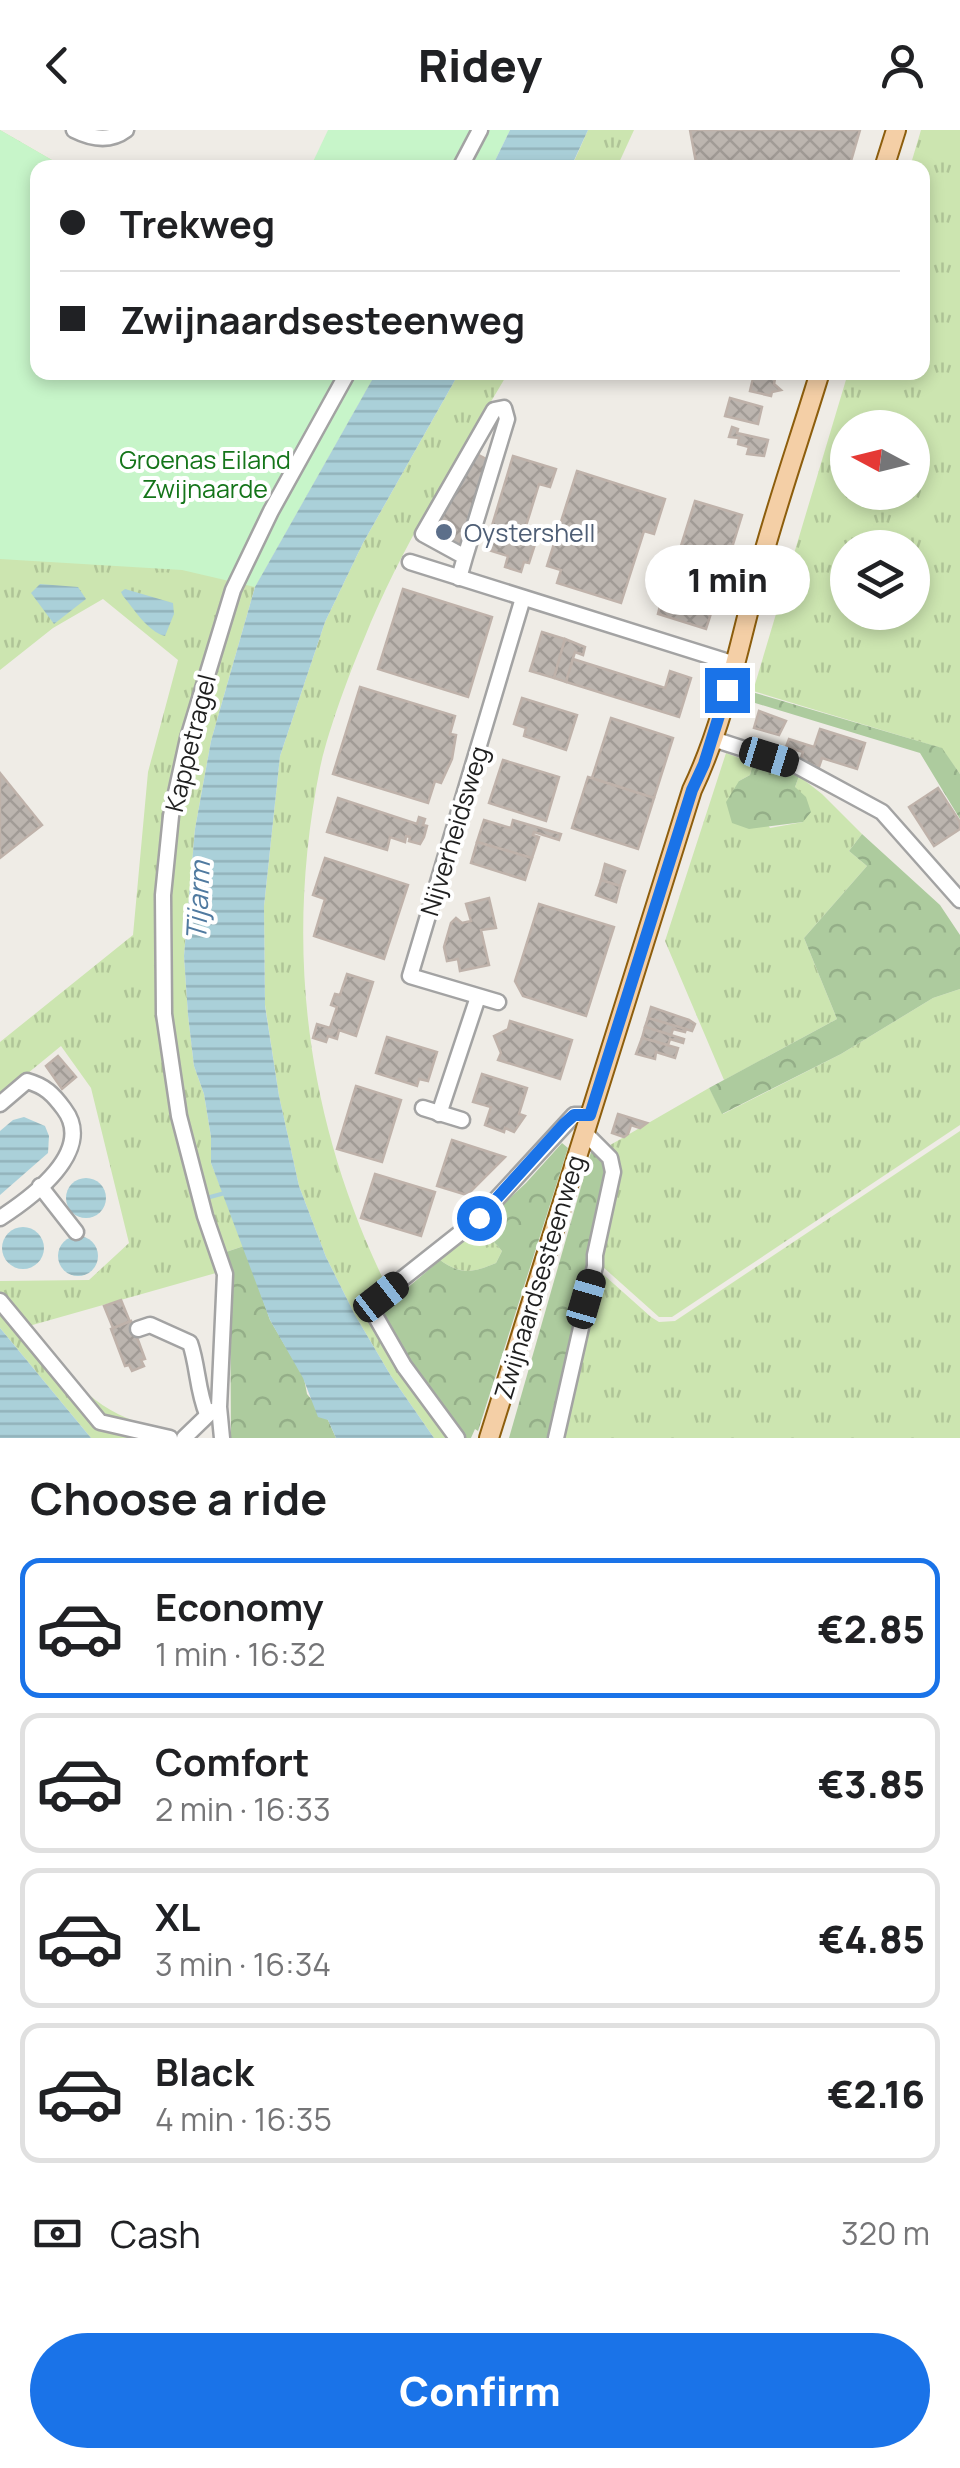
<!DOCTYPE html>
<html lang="en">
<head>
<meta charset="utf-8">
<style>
  :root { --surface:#fff; --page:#f2f2f2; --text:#202124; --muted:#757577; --line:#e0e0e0; --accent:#1a73e8 }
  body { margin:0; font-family:Manrope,sans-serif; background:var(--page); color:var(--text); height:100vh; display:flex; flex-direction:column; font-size:38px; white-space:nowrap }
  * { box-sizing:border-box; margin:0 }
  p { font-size:32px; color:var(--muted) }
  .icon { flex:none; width:55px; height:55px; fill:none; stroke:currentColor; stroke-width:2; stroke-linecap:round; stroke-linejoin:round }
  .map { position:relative; height:1308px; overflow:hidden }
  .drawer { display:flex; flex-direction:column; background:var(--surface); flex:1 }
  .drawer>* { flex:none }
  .banner { position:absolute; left:30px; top:30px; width:900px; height:220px; border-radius:20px; box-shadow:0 5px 15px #0003; display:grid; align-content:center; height:220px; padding:0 30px; background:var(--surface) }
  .needle { width:65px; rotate:277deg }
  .buttons { position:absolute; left:830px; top:280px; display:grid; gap:20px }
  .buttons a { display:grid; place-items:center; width:100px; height:100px; border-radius:50%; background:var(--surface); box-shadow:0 5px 15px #0003; font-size:50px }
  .end { position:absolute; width:45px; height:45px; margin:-22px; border:12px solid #1a73e8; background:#fff; box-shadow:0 0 0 5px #fff }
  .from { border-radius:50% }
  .bubble { position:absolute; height:70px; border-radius:35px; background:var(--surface); box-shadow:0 5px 15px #0003; font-size:32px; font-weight:800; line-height:70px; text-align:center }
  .car { position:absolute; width:30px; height:60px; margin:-30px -15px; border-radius:12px; box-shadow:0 0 8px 2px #0007; background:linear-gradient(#222 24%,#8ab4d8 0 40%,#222 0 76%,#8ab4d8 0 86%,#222 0) }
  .banner b { display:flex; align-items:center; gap:35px; height:95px; font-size:38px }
  .banner b+b { border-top:2px solid var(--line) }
  .banner i { width:25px; height:25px; background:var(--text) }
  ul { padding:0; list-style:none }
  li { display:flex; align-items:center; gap:30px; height:140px; margin:0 20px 15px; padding:0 10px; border:5px solid var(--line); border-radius:20px }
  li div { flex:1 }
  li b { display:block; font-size:38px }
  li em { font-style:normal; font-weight:800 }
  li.on { border-color:var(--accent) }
  li>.icon { width:90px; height:90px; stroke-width:1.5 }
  h2 { padding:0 30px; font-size:45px; line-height:120px }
  .pay { display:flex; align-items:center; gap:25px; height:110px; padding:0 30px; font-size:38px }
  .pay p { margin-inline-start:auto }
  .action { display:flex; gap:20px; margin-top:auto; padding:20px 30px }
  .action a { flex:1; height:115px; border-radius:60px; background:var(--accent); color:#fff; font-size:40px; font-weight:800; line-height:115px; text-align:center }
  header { display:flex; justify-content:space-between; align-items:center; height:130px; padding:0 30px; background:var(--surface); font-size:45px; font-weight:800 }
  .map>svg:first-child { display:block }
  .grass { fill:url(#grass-tufts); fill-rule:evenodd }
  .forest { fill:url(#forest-crowns) }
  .park { fill:#c7f5c9 }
  .water { fill:url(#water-rules) }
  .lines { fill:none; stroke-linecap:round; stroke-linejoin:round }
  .stream { stroke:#aad0d9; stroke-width:4 }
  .building { fill:url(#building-cross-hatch); stroke:#bfb2aa; stroke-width:2.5 }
  .minor-casing { stroke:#a3a3a3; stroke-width:19 }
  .major-casing { stroke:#8d5e0d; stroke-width:22 }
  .minor { stroke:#fff; stroke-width:14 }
  .major { stroke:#f4cfa6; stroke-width:18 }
  .route { stroke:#1a73e8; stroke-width:12 }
  .service-dot { fill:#5c6f8a; stroke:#fff; stroke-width:4 }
  .labels { text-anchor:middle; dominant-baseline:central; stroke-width:8; stroke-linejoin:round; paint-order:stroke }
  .park-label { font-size:25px; fill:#15751a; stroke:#fff }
  .service-label { font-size:25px; fill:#4e5e75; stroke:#fff; text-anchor:start }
  .street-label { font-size:25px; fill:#1f1f1f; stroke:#fff }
  .water-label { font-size:28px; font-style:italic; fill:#507aa0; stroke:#fff }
</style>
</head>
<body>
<header><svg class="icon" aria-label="back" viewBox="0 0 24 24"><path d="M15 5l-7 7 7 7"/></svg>Ridey<svg class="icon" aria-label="person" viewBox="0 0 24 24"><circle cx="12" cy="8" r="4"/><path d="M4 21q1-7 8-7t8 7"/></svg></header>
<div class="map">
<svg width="960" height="1308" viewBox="0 0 960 1308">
  <defs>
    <pattern id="grass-tufts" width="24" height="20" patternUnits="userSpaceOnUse" patternTransform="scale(2.5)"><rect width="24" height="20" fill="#cce5b0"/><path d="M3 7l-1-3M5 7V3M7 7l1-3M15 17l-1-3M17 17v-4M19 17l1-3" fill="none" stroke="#afc497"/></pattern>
    <pattern id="forest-crowns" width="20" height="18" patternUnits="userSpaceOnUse" patternTransform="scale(2.5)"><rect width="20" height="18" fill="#adcb9e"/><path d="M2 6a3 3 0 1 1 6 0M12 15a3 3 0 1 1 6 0" fill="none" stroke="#94ae88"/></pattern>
    <pattern id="water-rules" width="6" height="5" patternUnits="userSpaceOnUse" patternTransform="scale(2.5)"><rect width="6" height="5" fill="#aad0d9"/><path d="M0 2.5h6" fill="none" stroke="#92b2ba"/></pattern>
    <pattern id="building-cross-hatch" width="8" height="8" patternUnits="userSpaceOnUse" patternTransform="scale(2.5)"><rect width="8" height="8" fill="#bcb5af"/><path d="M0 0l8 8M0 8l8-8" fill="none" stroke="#a19b96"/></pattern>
  </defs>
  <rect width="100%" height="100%" fill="#efece6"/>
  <g class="grass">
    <path d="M0 0 64 37 38 38V242L376 243 255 457 211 611 195 699 184 826 188 885 194 936 204 964 211 1007V1033L244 1116 223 1123 230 1139 29 1196C63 1238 84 1273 137 1292L132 1308H91L0 1198V1151L89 1150 129 1113 91 958 61 916 0 966V912L133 805 148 642 178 530 103 469 53 498 0 540Z"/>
    <polygon points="588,0 634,0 617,37 571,38"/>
    <path d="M921 0H960V644L941 618 753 561 848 243 922 242V38L910 37ZM848 298H912V362H848ZM848 418H912V482H848Z"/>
    <path d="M459 243H508C458 328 401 416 364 509 349 544 328 601 320 638 284 817 306 989 385 1153L373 1176 460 1308H434L391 1246 355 1185 326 1127 299 1056 279 966 265 875 264 776 280 626 325 492 363 413Z"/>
    <polygon points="726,623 753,633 750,645 739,651 770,698 803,692 795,657 799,646 822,664 862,704 849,721 867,736 804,808 837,889 724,950 665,811"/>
    <polygon points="960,859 960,995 672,1187 659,1187 603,1137 600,1130 605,1018 709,958 723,984 841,924 933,868"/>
    <polygon points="960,1001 960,1308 554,1308 596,1138 651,1187 659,1192 675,1191"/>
    <path d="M480 1096 502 1121 496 1133C472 1143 461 1145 440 1130Z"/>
  </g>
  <g class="forest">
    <polygon points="745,560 942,618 960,644 960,689 920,623 742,569"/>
    <polygon points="753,633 799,646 795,657 806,667 811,682 803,692 749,699 732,693 726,672 739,651 750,645"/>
    <polygon points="862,704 940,775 960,805 960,859 933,868 841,924 722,984 709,958 837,889 804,808 867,736 849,721"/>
    <path d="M562 1013 568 1018 478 1301 475 1299 471 1308H460L408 1235 378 1183 440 1130C461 1145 472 1143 496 1133L502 1121 480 1096 526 1053Z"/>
    <polygon points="591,1022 609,1032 554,1308 509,1308"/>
    <polygon points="244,1116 270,1190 304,1248 307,1264 328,1290 336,1308 231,1308 230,1139 223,1123"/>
  </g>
  <g class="park">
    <polygon points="0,0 64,37 38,38 38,242 376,243 255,457 182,440 0,429"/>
    <polygon points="328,0 510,0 492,37 310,38"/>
  </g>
  <g class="water">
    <polygon points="510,0 588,0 571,37 492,37"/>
    <polygon points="376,243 459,243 363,413 325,492 280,626 264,776 265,876 279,966 299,1056 326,1127 355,1185 391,1246 434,1308 336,1308 328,1290 318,1287 303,1248 270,1190 211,1033 211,1007 204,964 194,936 188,885 184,826 195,699 211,611 255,457"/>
    <polygon points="40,454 78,457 86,469 54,494 31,463"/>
    <path d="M125 459 173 473 174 484 165 506C147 501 135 480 123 466L121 462Z"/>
    <polygon points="24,987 45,996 49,1006 48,1023 0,1065 0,1001 13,990"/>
    <circle cx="86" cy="1068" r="20"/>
    <circle cx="23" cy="1118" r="21"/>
    <circle cx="78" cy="1126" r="20"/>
    <polygon points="0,1198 91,1308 0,1308"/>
  </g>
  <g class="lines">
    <polyline class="stream" points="210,1067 225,1063"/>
  </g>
  <g class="building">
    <polygon points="690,0 860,0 849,38 697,38"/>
    <polygon points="754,244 775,249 774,254 781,260 772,262 771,266 750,261"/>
    <polygon points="730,268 762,277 758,294 725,286"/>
    <polygon points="732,297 738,299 737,303 768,310 764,326 747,324 749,317 738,314 739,308 729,307"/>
    <polygon points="473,322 492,332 471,399 465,396 459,417 430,401"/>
    <polygon points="513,326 556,339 550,357 539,354 526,396 537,399 538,405 529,433 524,432 521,442 505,437 508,426 485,419"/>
    <polygon points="577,341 665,369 654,404 644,401 621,473 557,453 561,440 547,436"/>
    <polygon points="695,371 742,385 727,434 680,419"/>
    <polygon points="670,436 721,452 706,499 658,484"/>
    <polygon points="403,459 492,487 468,567 378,539"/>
    <polygon points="542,502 565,509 554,548 530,541"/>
    <polygon points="565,509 585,517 583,525 575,522 566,552 554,548"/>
    <polygon points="573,529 665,558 670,541 691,548 679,587 566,552"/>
    <polygon points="360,557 455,586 450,604 456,605 452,629 441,653 435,651 428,673 333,644"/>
    <polygon points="522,568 577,585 566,620 524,606 526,598 514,594"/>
    <polygon points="759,581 786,591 779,605 754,598"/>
    <polygon points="611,588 673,608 654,668 592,648"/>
    <polygon points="820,599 865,613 857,639 822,628 819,637 800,631 803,622 786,617 789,609 814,617"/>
    <polygon points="503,630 559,647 546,691 489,673"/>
    <polygon points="0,643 42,695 0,728"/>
    <polygon points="588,647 654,668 638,719 572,698"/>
    <polygon points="938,658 960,692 960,699 934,716 909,677"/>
    <polygon points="338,668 417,694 419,687 425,689 423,695 427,696 424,707 420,714 409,711 410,707 406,706 405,712 390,707 387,720 327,702"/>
    <polygon points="484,690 511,698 513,690 561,704 559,710 534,702 533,705 539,707 532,728 477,712"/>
    <polygon points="477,712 532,728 525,750 471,733"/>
    <polygon points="325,728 408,755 384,829 314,806 325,769 313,765"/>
    <polygon points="605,734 625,741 620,756 601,750"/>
    <polygon points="601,750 620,756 616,772 596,765"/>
    <polygon points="489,768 496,798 481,800 489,835 460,841 458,829 447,831 444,817 451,793 456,788 462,793 471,791 466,774"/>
    <polygon points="539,774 614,797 586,886 523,866 515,851"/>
    <polygon points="347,844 373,852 356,906 339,900 337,909 328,906 326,912 313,908 317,894 330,898 337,877 331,875 335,864 340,865"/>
    <polygon points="651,877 689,890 695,894 692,901 648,888"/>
    <polygon points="648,888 686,899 685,902 673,899 671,905 645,897"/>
    <polygon points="510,891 572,910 560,949 498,930 501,923 494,906 508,899"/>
    <polygon points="645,897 684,909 683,913 670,909 668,915 642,908"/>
    <polygon points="387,907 437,922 428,951 419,949 417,956 376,943"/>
    <polygon points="642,908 678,918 675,928 656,922 655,929 636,924"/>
    <polygon points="58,926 76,947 62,959 46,936"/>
    <polygon points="482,944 527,958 519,984 525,986 514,1002 505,998 504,1002 485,995 491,977 473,972"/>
    <polygon points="356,956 401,970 382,1032 337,1019"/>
    <polygon points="618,984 647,993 640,998 631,995 628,1004 624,1007 612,1003"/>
    <polygon points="452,1010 505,1027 467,1065 437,1056"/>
    <polygon points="375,1044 435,1062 421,1106 361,1088"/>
    <polygon points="121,1170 130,1192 113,1198 104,1176"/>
    <polygon points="131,1191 145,1229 141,1230 144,1236 132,1241 129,1235 125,1236 111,1199"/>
  </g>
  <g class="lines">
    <defs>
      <g id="minor">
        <path d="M74 0C92 9 110 12 126 0"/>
        <polyline points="460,38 480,0"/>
        <polyline points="410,432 735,534"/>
        <polyline points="459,448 465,427 507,289 504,278 494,280 423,404 465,427"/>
        <polyline points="713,609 797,636 882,682 960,770"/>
        <polyline points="498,872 410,846 523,468"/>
        <path d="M0 974 27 951C45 956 53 964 64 979 96 1021 31 1068 0 1088"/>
        <polyline points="423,978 462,990"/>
        <polyline points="439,984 478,867"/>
        <polyline points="40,1056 76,1102"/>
        <polyline points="0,1171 100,1292 170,1308"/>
        <path d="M138 1199 150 1195 190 1213C198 1236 197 1260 207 1284"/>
        <polyline points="184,1308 212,1281"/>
        <polyline points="222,1308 219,1277 225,1144 205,1086 179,986 164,884 163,765 171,686 188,608 233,460 271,381 348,242"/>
        <polyline points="457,1308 404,1236 369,1175 479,1088 574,985 589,985"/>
        <polyline points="556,1308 595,1136 595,1125 613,1042 610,1028 584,1002"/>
      </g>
      <g id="major">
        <polyline points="884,38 896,0"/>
        <path d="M489 1308 692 660C724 593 738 519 757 448 775 379 799 311 820 242"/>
      </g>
    </defs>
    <use href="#minor" class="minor-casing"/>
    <use href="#major" class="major-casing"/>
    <use href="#minor" class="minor"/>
    <use href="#major" class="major"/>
  </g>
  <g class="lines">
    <polyline class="route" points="479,1088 564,994 574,985 590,985 692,660 704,634 727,560"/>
  </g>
  <circle class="service-dot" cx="444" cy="402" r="10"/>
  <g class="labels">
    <g class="park-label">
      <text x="205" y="329">Groenas Eiland<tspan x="205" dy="29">Zwijnaarde</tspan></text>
    </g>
    <g class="service-label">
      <text x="464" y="402">Oystershell</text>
    </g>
    <g class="street-label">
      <text transform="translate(190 613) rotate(-76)">Kappetragel</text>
      <text transform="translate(454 701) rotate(-73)">Nijverheidsweg</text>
      <text transform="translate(539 1147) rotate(-73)">Zwijnaardsesteenweg</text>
    </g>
    <g class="water-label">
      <text transform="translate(197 771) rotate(-87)">Tijarm</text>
    </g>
  </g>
</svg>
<div class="buttons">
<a><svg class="needle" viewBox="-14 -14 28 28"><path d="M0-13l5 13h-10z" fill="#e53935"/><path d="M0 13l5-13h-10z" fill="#757577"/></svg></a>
<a><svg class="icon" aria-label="layers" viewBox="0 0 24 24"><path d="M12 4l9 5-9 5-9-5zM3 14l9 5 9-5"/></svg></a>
</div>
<i class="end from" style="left:479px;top:1088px"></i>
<i class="end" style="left:727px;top:560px"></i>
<div class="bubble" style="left:645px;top:415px;width:165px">1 min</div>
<i class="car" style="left:769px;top:627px;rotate:107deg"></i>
<i class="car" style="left:381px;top:1167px;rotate:52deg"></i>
<i class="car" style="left:586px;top:1169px;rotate:16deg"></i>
<div class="banner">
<b><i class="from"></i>Trekweg</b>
<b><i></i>Zwijnaardsesteenweg</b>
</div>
</div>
<section class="drawer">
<h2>Choose a ride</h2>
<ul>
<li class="on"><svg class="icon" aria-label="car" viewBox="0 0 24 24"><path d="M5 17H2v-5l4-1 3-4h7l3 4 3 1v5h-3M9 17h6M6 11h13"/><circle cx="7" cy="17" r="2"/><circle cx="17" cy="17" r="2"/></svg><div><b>Economy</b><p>1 min · 16:32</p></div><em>€2.85</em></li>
<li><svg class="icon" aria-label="car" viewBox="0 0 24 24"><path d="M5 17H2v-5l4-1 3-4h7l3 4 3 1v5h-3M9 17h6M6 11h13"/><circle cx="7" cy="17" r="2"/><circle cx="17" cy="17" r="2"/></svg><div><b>Comfort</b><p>2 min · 16:33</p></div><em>€3.85</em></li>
<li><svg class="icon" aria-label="car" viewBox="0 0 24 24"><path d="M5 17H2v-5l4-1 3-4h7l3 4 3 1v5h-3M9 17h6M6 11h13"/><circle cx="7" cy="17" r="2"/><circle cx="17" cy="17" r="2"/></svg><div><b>XL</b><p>3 min · 16:34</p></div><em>€4.85</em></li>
<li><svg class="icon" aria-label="car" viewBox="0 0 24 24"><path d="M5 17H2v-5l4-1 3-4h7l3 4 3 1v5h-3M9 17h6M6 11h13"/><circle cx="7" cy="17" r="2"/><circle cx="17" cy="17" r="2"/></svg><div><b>Black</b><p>4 min · 16:35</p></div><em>€2.16</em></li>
</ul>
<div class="pay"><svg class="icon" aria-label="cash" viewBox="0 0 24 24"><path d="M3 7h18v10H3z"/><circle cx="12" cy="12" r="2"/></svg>Cash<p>320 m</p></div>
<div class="action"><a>Confirm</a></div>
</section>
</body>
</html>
